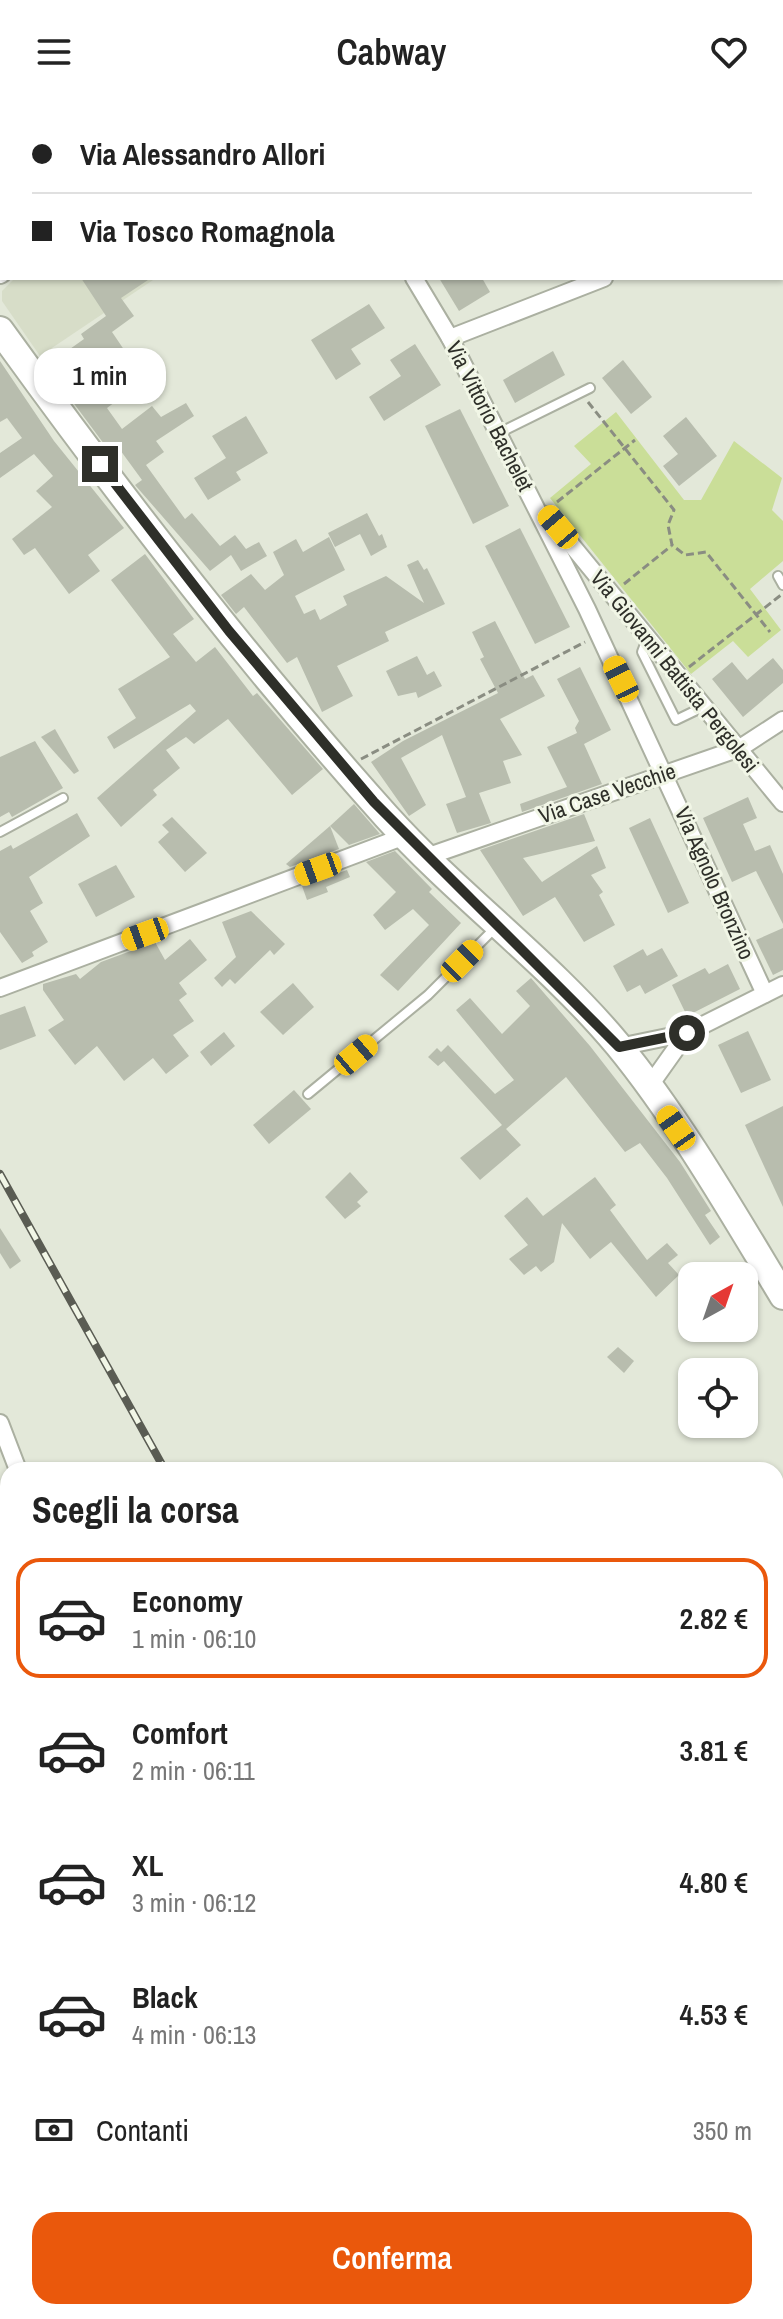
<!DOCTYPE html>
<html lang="it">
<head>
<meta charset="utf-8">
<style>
  :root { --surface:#fff; --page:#f6f6f6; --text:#222; --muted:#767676; --line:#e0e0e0; --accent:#ea580c }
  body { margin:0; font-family:"Archivo Narrow",sans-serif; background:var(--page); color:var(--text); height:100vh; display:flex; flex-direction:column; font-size:30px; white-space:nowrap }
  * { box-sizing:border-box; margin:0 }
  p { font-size:26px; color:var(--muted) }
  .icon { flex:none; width:44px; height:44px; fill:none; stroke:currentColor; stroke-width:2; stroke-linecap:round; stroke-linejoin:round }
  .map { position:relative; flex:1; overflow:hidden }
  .details { position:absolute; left:0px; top:1358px; width:784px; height:858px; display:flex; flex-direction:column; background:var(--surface); border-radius:24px 24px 0 0; box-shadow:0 2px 6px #0004 }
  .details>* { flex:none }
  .banner { position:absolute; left:0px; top:0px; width:784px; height:176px; box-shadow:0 2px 6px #0004; display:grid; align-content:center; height:176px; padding:0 32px; background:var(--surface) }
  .needle { width:52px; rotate:40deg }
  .controls { position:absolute; left:678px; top:1158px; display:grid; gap:16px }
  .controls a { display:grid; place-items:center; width:80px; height:80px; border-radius:16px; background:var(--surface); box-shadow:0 2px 6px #0004; font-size:40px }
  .end { position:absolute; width:36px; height:36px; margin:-18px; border:10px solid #2e2f29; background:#fff; box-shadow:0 0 0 4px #fff }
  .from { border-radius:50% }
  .bubble { position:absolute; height:56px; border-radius:24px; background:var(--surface); box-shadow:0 2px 6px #0004; font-size:26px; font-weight:600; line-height:56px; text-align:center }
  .car { position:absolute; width:24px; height:48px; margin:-24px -12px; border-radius:10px; box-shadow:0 0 6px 2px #0007; background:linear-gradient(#f5c518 24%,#345 0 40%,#f5c518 0 76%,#345 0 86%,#f5c518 0) }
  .banner b { display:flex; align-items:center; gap:28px; height:76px; font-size:30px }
  .banner b+b { border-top:2px solid var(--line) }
  .banner i { width:20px; height:20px; background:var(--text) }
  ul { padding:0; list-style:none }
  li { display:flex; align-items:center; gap:24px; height:120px; margin:0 16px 12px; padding:0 16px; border:4px solid transparent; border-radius:24px }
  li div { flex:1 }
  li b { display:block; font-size:30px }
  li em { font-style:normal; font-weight:600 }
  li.current { border-color:var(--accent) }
  li>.icon { width:72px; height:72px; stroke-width:1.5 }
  h2 { padding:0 32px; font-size:36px; line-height:96px }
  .pay { display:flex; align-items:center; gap:20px; height:88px; padding:0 32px; font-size:30px }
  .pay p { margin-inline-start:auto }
  .primary-button { display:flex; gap:16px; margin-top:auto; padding:16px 32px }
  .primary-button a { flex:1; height:92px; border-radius:24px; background:var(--accent); color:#fff; font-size:32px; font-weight:600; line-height:92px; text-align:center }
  header { display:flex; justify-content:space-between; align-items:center; height:104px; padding:0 32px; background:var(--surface); font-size:36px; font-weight:600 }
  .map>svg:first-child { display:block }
  .built { fill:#d7ddc8 }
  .green { fill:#cade98 }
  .building { fill:#b8bdae }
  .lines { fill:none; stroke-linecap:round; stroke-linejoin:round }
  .lane-casing { stroke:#abb0a1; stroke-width:12 }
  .street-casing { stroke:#abb0a1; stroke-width:20 }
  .primary-casing { stroke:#abb0a1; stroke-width:30 }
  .path { stroke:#8a8d82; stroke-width:3; stroke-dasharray:8 4; stroke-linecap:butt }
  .lane { stroke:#fff; stroke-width:8 }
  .street { stroke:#fff; stroke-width:16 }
  .primary { stroke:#fff; stroke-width:26 }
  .rail-casing { stroke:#5a5c53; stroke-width:8 }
  .rail { stroke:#f1f6e6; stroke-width:5; stroke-dasharray:15; stroke-linecap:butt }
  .route { stroke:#2e2f29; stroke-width:10 }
  .labels { text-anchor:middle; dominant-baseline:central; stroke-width:6; stroke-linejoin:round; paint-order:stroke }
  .street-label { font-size:22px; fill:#2e2f29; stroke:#f1f6e6 }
</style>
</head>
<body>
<header><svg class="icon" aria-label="menu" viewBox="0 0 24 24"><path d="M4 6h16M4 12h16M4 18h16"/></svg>Cabway<svg class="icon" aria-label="heart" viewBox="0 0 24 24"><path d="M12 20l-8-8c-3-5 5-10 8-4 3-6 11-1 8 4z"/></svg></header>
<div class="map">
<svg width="783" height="2215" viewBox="0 0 783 2215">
  <rect width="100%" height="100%" fill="#e3e8d9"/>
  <polygon class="built" points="15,174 156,174 40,252 2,197 2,187"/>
  <polygon class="green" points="616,308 684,396 701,396 734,337 782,374 772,406 783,417 783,457 750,485 781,526 748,553 733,537 691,570 550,394 591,360 574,342"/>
  <g class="building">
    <polygon points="81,174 151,174 121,194 134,212 112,228 131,256 103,280 115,298 107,304 122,325 152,302 161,313 186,299 194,312 156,337 164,348 146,361 185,415 192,409 220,442 235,431 246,445 259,438 267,452 241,467 231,451 210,467 135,381 142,376 115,339 107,344 46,262 84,235 81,230 106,212"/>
    <polygon points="439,174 482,174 490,188 459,207"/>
    <polygon points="369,200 385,224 351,245 361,260 336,276 311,236"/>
    <polygon points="415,240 441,281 384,317 369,293 401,272 390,256"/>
    <polygon points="553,247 565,271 515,299 503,276"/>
    <polygon points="623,256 652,293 631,310 602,274"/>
    <polygon points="0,257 54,337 124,424 88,451 100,467 69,490 35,444 24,451 12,435 52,403 36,387 53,372 34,350 0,374 0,349 22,334 7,314 0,318"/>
    <polygon points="460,305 509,402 473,420 425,322"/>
    <polygon points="246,312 268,349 236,368 241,376 208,396 194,374 226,354 212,332"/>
    <polygon points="686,313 717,352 679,382 663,362 678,350 663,332"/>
    <polygon points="367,409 379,432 382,430 387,443 371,452 360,430 335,443 328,429"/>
    <polygon points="520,424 570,523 535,540 485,442"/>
    <polygon points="329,433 345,466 295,492 304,510 315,505 320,516 347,501 343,492 386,472 424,499 407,461 418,456 424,466 427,464 445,500 385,528 389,537 337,562 353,592 322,608 297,553 287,559 244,503 236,510 221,491 251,470 265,486 284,471 273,448 296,435 303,448"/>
    <polygon points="145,450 194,515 173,530 196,558 215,543 253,592 257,589 323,665 292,691 228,615 194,640 186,633 166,646 180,664 153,686 157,691 121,723 97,694 196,607 190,600 114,645 107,633 136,614 118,585 170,553 111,476"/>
    <polygon points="495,517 525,575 533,571 545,592 500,615 522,651 503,657 511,679 479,689 491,719 457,729 446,700 466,693 442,631 401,654 426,701 409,712 371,658 403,637 498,589 480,555 484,553 472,528"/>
    <polygon points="417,552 427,571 434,567 442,582 418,594 416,588 398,592 386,567"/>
    <polygon points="773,554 783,566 783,579 743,613 712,575 732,558 747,576"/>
    <polygon points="580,563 611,626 584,640 602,680 522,708 520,700 567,683 547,643 577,629 575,624 579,617 557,575"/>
    <polygon points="55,625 79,667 74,670 41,633"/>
    <polygon points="35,637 63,684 12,713 9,708 0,713 0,653"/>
    <polygon points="748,693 757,714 743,720 755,747 770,741 783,770 783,820 756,767 732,778 703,714"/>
    <polygon points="354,700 380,730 349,741 330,722"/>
    <polygon points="77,709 90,732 29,773 43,799 30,807 48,838 32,848 34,852 22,859 0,828 0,747 11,741 13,745"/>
    <polygon points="584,710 595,737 523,754 542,778 597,742 606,764 591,771 603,788 599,791 615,821 584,838 555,793 523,812 480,746"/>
    <polygon points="172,713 207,749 185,768 158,738 169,728 162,721"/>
    <polygon points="650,714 689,799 668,809 629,724"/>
    <polygon points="330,722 339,745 290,763 286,760"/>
    <polygon points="395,747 432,785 429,788 461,819 398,887 380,871 429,821 413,805 385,826 373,811 396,788 366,758"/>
    <polygon points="116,761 135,793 96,813 78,780"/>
    <polygon points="347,766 350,773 326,783 328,788 307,796 302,782"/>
    <polygon points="251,807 285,840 274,851 270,846 235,880 230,875 222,883 214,874 236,853 222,818"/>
    <polygon points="783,824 783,866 773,871 756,836"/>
    <polygon points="190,835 207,856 179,879 187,890 179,896 194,917 173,931 189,952 166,970 153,954 124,977 97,942 75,961 48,926 64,916 43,886 43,880 76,870 80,875 101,858 155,838 165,856"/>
    <polygon points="662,844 678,872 645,890 640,881 627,888 613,862 643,845 647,852"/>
    <polygon points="728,860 740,885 687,912 672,881 705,864 709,870"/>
    <polygon points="531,874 590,942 680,1058 711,1107 705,1111 720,1133 710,1141 667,1074 640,1039 625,1048 566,973 506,1025 521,1041 480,1076 460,1054 502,1021 444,957 438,962 428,953 437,944 441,948 448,941 495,990 514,976 456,906 470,894 502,930 530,902 516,887"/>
    <polygon points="293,879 314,903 283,931 260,908"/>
    <polygon points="25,902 36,932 0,946 0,911"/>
    <polygon points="748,927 771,976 741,989 718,941"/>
    <polygon points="224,928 235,942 211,962 200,948"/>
    <polygon points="294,986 311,1005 269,1040 253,1021"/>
    <polygon points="783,1002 783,1103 745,1021"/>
    <polygon points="350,1068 368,1088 357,1098 361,1102 345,1115 325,1093"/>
    <polygon points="595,1073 616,1101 610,1106 647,1156 667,1139 678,1151 668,1159 679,1171 656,1193 611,1138 590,1155 562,1119 554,1158 541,1168 536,1162 524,1171 509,1155 528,1141 504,1112 527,1093 543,1112"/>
    <polygon points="0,1124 21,1157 10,1165 0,1149"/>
    <polygon points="618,1243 634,1257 624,1269 607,1253"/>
  </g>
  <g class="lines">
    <defs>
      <g id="lane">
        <polyline points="0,43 2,42"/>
        <polyline points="499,329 590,284"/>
        <polyline points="778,472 783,481"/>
        <polyline points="647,535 642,548 676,616 703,603"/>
        <polyline points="0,728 63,694"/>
        <polyline points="308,990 428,891 496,823"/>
      </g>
      <g id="street">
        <polyline points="305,0 306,2"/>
        <polyline points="252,2 256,0"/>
        <polyline points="576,2 578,2"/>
        <polyline points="782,101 783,100"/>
        <polyline points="0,171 2,170"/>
        <polyline points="414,174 450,234 587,505 765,890"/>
        <polyline points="450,234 604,174"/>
        <polyline points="547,411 783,699"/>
        <polyline points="426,753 740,644 783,616"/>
        <polyline points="0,884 405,732"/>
        <polyline points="687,929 783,881"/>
        <polyline points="619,943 687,929 648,984"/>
        <polyline points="0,1319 18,1366"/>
        <polyline points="0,2191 8,2187"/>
      </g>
      <g id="primary">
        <path d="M0 226C121 394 248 558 386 712 459 793 549 858 618 941 678 1014 734 1111 783 1192"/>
        <polyline points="776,1617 783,1592"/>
        <polyline points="776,1848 783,1891"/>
      </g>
    </defs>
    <use href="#lane" class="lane-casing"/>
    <use href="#street" class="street-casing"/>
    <use href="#primary" class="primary-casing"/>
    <g class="path">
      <polyline points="588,298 674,406 668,421 672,441 685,451 706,448 770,528"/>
      <polyline points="557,398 635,336"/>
      <polyline points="624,480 671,442"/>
      <polyline points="689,563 781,491"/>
      <polyline points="361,655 585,538"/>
      <polyline points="593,2208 597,2215"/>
    </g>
    <use href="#lane" class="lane"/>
    <use href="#street" class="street"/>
    <use href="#primary" class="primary"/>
    <defs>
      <g id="rail">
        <polyline points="0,1070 165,1366"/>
        <polyline points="627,2208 631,2215"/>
      </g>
    </defs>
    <use href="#rail" class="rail-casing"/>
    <use href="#rail" class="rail"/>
  </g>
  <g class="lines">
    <polyline class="route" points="100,360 229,527 374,698 619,943 687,929"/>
  </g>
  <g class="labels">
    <g class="street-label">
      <text transform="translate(490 312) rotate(63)">Via Vittorio Bachelet</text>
      <text transform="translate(675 567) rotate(51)">Via Giovanni Battista Pergolesi</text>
      <text transform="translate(607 689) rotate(-19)">Via Case Vecchie</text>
      <text transform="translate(715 779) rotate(66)">Via Agnolo Bronzino</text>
    </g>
  </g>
</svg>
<div class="controls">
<a><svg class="needle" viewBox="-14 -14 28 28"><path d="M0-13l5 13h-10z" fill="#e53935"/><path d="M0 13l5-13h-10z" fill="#767676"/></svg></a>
<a><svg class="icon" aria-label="locate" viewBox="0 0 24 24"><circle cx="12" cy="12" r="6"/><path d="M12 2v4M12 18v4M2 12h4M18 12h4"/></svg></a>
</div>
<i class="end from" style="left:687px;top:929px"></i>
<i class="end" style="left:100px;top:360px"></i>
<div class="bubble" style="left:34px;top:244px;width:132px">1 min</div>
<i class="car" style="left:558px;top:423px;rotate:320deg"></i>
<i class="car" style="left:621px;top:575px;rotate:334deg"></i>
<i class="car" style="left:318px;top:765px;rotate:250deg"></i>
<i class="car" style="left:145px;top:830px;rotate:250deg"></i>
<i class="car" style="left:462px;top:857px;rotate:45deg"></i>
<i class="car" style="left:356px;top:951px;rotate:50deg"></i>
<i class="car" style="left:676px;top:1024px;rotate:325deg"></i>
<div class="banner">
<b><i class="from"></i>Via Alessandro Allori</b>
<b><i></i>Via Tosco Romagnola</b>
</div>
<section class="details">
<h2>Scegli la corsa</h2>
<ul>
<li class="current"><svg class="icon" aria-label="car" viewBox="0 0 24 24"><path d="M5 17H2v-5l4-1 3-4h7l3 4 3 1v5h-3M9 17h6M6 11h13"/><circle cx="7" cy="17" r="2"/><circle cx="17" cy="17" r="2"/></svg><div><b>Economy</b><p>1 min · 06:10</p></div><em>2.82 €</em></li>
<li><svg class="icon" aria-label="car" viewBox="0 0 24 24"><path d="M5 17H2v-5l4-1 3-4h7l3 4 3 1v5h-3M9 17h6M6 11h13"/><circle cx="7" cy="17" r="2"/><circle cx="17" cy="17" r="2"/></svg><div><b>Comfort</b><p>2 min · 06:11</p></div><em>3.81 €</em></li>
<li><svg class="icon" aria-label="car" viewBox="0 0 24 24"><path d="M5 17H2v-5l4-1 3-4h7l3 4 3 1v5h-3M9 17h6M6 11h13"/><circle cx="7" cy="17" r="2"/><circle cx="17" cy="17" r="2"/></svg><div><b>XL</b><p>3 min · 06:12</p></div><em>4.80 €</em></li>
<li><svg class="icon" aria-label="car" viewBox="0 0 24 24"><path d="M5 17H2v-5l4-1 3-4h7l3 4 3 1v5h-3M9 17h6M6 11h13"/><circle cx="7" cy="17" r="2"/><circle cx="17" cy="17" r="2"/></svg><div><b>Black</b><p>4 min · 06:13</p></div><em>4.53 €</em></li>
</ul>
<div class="pay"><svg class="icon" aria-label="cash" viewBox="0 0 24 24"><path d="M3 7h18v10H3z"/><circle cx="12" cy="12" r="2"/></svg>Contanti<p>350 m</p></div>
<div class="primary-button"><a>Conferma</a></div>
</section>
</div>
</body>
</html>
